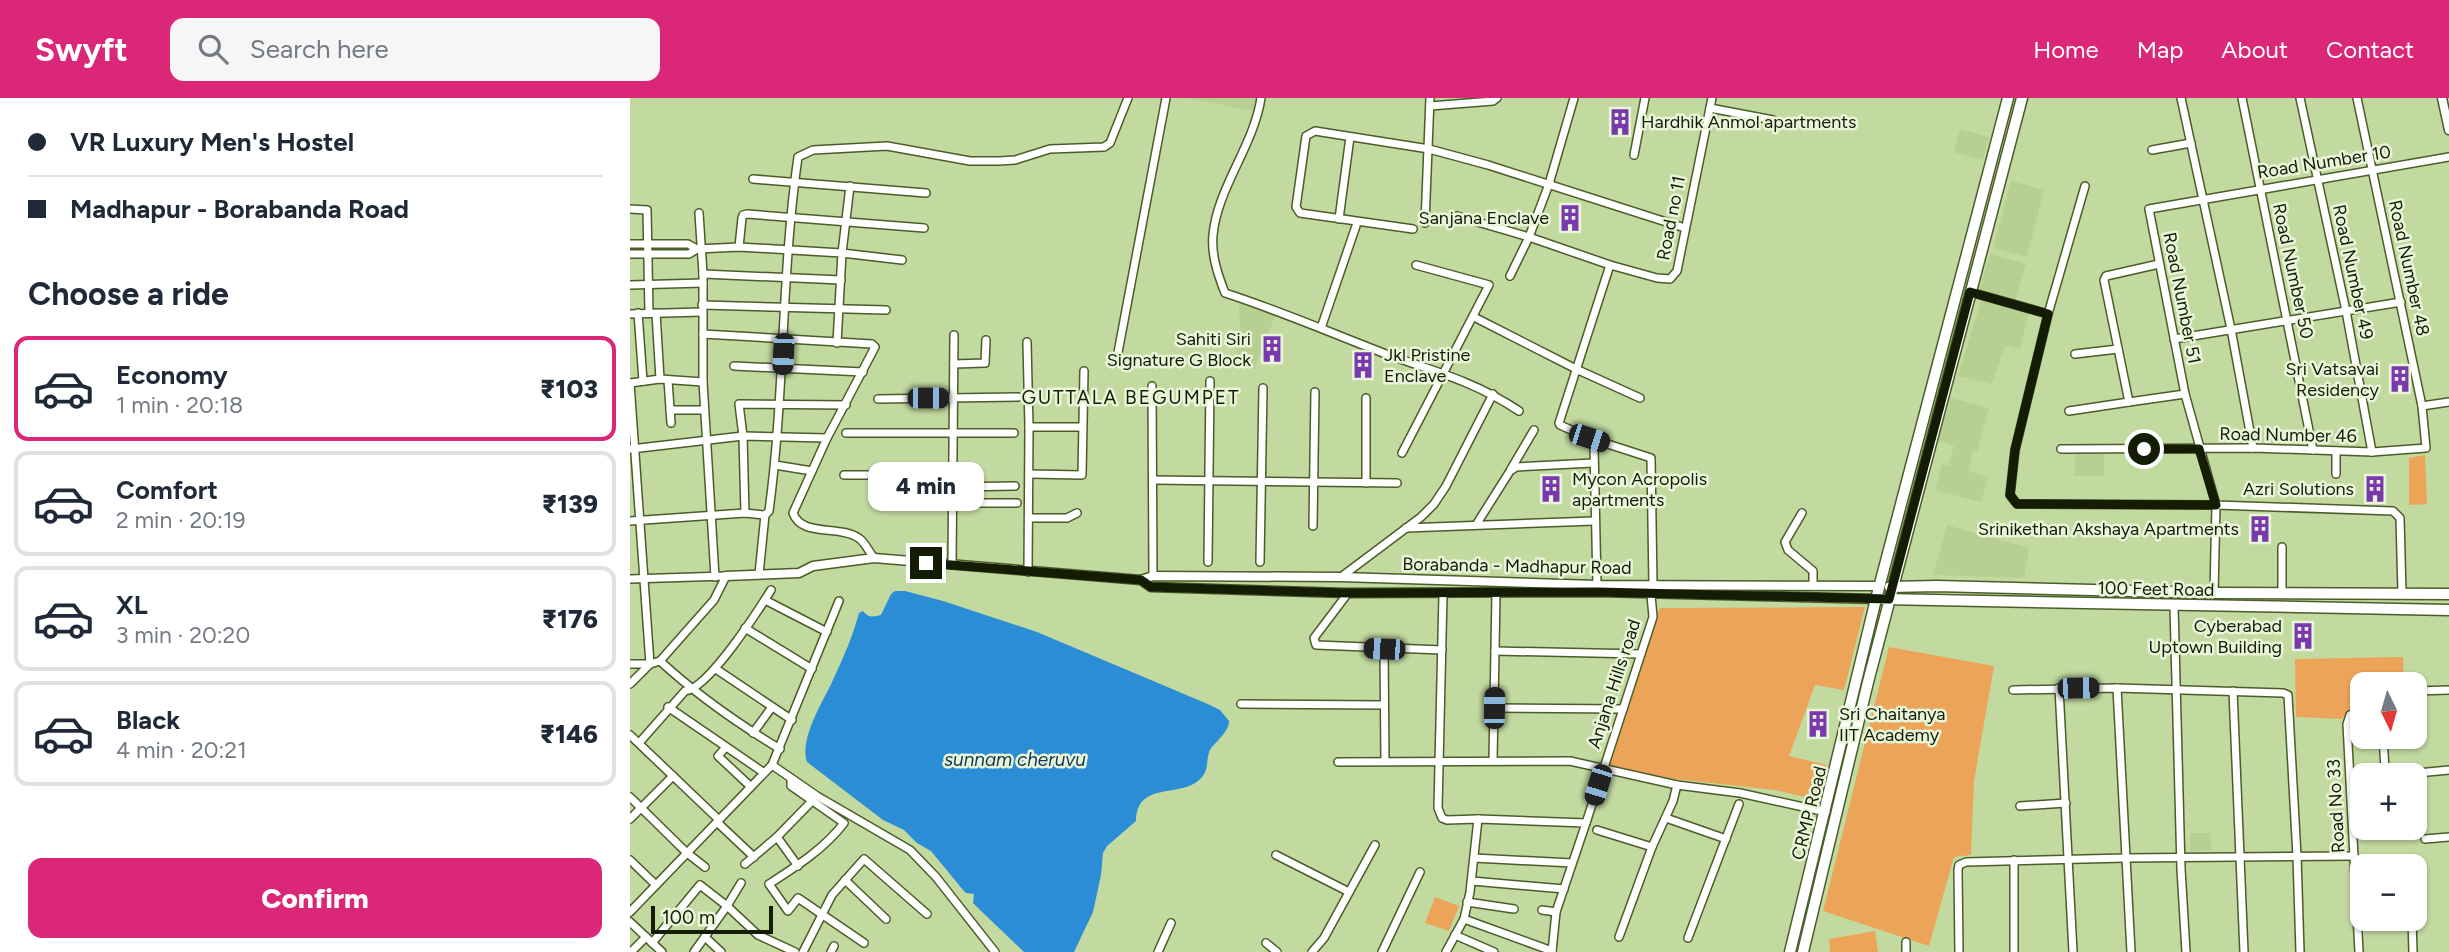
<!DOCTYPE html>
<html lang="en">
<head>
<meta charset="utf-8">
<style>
  :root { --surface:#fff; --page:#f6f6f7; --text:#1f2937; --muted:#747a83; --line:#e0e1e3; --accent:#db2777 }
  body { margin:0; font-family:Figtree,sans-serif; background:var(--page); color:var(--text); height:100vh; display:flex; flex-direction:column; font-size:26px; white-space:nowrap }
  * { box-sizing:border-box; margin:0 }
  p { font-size:23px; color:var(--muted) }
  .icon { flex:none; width:38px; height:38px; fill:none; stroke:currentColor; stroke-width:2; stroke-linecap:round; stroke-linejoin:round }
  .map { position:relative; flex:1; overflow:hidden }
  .sheet { display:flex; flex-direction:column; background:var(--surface); width:630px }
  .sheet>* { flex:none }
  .guide { display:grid; align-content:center; height:154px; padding:0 28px; background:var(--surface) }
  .needle { width:46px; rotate:175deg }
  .tools { position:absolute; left:1720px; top:574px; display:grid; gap:14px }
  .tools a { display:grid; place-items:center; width:77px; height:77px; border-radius:14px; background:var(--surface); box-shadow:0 2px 5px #0004; font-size:35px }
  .scale { position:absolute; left:21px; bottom:18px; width:122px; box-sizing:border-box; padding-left:7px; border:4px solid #141c06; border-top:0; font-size:19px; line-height:24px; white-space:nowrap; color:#141c06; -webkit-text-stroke:5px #e9f5d8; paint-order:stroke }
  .end { position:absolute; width:32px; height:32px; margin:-16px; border:9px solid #141c06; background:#fff; box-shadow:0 0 0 4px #fff }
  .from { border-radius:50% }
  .bubble { position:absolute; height:49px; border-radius:14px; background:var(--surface); box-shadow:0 2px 5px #0004; font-size:23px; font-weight:800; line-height:49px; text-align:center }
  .car { position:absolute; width:21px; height:42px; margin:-21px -10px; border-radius:9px; box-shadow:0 0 5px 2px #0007; background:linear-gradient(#222 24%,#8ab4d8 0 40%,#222 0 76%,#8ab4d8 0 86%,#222 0) }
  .guide b { display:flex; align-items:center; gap:24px; height:66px; font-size:26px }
  .guide b+b { border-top:2px solid var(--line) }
  .guide i { width:18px; height:18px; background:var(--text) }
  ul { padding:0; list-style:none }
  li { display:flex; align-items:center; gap:21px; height:105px; margin:0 14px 10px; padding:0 14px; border:4px solid var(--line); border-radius:14px }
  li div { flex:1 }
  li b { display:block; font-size:26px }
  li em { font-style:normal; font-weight:800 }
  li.on { border-color:var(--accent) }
  li>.icon { width:63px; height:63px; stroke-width:1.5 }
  h2 { padding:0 28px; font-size:32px; line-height:84px }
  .cta { display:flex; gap:14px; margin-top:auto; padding:14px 28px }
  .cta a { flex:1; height:80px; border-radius:14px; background:var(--accent); color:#fff; font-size:28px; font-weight:800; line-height:80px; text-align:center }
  header { display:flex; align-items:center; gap:42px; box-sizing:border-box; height:98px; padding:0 35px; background:var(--accent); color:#fff }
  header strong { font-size:33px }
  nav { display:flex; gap:38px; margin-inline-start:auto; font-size:24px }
  .search { width:490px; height:63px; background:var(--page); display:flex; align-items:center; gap:18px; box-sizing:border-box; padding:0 24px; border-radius:14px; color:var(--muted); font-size:26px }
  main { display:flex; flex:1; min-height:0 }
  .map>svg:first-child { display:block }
  .built { fill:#b7cf90 }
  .green { fill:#eca558 }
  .water { fill:#2b8dd6 }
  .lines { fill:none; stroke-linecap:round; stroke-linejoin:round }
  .minor-casing { stroke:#4a5d28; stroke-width:10 }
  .tertiary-casing { stroke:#4a5d28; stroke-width:11 }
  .secondary-casing { stroke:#4a5d28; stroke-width:13 }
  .minor { stroke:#fff; stroke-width:7 }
  .tertiary { stroke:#fff; stroke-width:8 }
  .secondary { stroke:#fff; stroke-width:10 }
  .route { stroke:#141c06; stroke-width:9 }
  .labels { text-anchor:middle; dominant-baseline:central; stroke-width:5; stroke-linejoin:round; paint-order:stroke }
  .poi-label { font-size:18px; fill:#141c06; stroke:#e9f5d8; text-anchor:end }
  .street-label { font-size:18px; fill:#141c06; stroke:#e9f5d8 }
  .neighbourhood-label { font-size:19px; letter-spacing:2px; fill:#141c06; stroke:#e9f5d8 }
  .water-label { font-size:19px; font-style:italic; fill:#103755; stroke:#e9f5d8 }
</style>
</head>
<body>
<header>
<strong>Swyft</strong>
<div class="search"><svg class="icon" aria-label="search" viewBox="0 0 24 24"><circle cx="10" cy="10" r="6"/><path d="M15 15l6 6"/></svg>Search here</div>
<nav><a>Home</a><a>Map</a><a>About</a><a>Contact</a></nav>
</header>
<main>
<section class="sheet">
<div class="guide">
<b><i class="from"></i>VR Luxury Men's Hostel</b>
<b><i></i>Madhapur - Borabanda Road</b>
</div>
<h2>Choose a ride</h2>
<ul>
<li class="on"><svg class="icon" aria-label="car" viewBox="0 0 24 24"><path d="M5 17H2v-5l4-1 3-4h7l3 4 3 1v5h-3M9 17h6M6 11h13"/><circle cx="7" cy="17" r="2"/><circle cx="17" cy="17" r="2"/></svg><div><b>Economy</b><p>1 min · 20:18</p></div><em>₹103</em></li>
<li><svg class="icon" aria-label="car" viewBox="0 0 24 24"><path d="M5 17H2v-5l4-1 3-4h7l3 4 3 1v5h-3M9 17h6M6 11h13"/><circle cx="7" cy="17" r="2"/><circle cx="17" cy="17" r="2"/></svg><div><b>Comfort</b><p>2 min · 20:19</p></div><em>₹139</em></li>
<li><svg class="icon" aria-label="car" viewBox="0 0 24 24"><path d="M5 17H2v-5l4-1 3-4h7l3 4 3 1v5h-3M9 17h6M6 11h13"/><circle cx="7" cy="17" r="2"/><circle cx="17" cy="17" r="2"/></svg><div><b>XL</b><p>3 min · 20:20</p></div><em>₹176</em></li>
<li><svg class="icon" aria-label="car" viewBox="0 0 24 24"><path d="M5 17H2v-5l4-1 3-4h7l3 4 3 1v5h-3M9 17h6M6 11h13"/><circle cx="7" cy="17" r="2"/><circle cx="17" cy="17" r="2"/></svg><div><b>Black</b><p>4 min · 20:21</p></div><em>₹146</em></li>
</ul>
<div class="cta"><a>Confirm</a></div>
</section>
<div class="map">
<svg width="1819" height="854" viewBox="0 0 1819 854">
  <rect width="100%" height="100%" fill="#c2d9a0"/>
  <g class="built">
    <polygon points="557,0 626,0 624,13"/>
    <polygon points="1330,31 1359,39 1353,62 1324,54"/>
    <polygon points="1381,83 1414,92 1397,159 1363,150"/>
    <polygon points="1360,156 1396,166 1385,203 1349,193"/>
    <polygon points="609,203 646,216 624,271 605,265 610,230"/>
    <polygon points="1351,203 1399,215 1390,251 1375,247 1362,286 1328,278"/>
    <polygon points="1321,300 1359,310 1347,354 1343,353 1338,373 1358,379 1351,404 1305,392 1312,366 1318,368 1324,348 1307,343"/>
    <rect x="1445" y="356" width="29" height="22"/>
    <polygon points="1317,427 1399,450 1394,480 1303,477"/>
    <polygon points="1560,735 1581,735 1581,752 1560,753"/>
  </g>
  <g class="green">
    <polygon points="1795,357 1797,406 1779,407 1779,360"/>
    <polygon points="1235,509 1214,592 1185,587 1159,658 1197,667 1188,702 1145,692 1045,681 980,668 1030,510"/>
    <polygon points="1259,549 1364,568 1344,683 1341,757 1324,759 1299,848 1193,813"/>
    <polygon points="1773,559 1774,586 1732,586 1732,606 1719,612 1712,621 1666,619 1665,561"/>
    <polygon points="805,799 829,808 819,833 795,825"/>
    <polygon points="1245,833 1248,854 1200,854 1199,841"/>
  </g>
  <path class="water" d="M265 493H275L313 503 407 534 580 607 590 612 599 623C600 631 588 642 582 649 575 657 580 670 572 679 553 702 507 681 506 723L477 748 473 755 471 777 463 814 444 854H394L347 809 343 805 344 796 336 795 333 792 301 753 287 745 274 732 253 722 177 664C169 640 194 602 203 582 213 560 223 538 229 515L233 513C238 520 243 519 251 517L261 496Z"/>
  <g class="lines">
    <defs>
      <g id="minor">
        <path d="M631 0C624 47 587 91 583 137 581 157 588 177 595 195 651 213 706 237 761 258 808 274 847 285 889 313"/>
        <polyline points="1551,0 1601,231 1623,350"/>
        <polyline points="1612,0 1683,352"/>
        <polyline points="1670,0 1716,213 1742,354"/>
        <polyline points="800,8 863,3 867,0"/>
        <polyline points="1080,10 1143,22"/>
        <polyline points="1522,52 1561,45"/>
        <polyline points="1004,57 1015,0"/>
        <polyline points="123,81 296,95"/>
        <polyline points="220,88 212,155 272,162"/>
        <polyline points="0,111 17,112 19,215"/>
        <polyline points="69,115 73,176 73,284 85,479"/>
        <polyline points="827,118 899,139 980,167 1027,180 1040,181 1047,173 1082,0"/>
        <polyline points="709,121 720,39"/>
        <polyline points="795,125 800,0"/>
        <polyline points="783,131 670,115 666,109 676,38 685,33 799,51 858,67 1055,130"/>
        <polyline points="0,146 58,146 67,151"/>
        <polyline points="109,149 112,120 113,117 117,116 294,130"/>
        <polyline points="0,156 59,156 67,151 109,149 212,155 207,245"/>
        <polyline points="1529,166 1476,178 1474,182 1499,304 1555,296"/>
        <polyline points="73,176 211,182"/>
        <polyline points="880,178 899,139 919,86 944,0"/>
        <polyline points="0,187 73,185"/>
        <polyline points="1340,194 1418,216 1385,352 1380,397 1387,406 1586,407 1763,413 1770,420 1772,495"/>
        <polyline points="72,207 256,212"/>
        <polyline points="8,215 13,283"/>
        <polyline points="26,215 30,281"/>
        <polyline points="0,216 72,214"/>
        <polyline points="1418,216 1455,88"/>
        <polyline points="844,219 946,271 1010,300"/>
        <polyline points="691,230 726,128"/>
        <path d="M73 236 242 246 245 249 197 340 163 415C172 440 210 426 230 441 236 446 239 454 244 460"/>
        <polyline points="1544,241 1771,204"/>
        <polyline points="397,244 399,329 398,474"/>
        <polyline points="1445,256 1488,251"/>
        <polyline points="486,265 536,0"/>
        <polyline points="324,266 355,265 356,242"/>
        <polyline points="104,268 233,274"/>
        <polyline points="38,282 41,325"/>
        <polyline points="0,285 30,281 73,284"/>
        <polyline points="522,288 523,478"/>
        <polyline points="248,301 388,299"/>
        <polyline points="1792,308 1819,304"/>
        <polyline points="40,312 74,312"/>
        <polyline points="1439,313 1499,304"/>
        <polyline points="399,329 452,329"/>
        <polyline points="216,335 384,335"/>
        <polyline points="959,340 1021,360 1023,487"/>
        <polyline points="1,351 113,338 197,340"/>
        <polyline points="1431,351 1623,350 1742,354 1796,350 1792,308 1727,0"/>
        <polyline points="772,355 859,187 786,167"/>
        <polyline points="145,367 182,373"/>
        <polyline points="881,371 904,332"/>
        <polyline points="399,376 452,377 454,273"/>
        <polyline points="1706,376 1706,353"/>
        <polyline points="214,377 323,377"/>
        <polyline points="523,382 767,385"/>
        <polyline points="736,385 736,300"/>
        <polyline points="323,389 385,388"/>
        <polyline points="323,405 387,405"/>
        <polyline points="115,415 113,338 109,306 216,307"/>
        <polyline points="1172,415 1155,444 1158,452 1183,473 1183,488"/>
        <path d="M135 417 139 413C155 295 151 176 168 59L183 52 257 48 340 63H369L385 62 420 51 474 49 480 45 498 0"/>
        <polyline points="400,420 437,420 447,415"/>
        <polyline points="0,423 115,415 135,417 129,476"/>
        <polyline points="846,427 880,373 886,369 963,365"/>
        <polyline points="683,428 685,294"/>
        <polyline points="776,430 964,423"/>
        <polyline points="1652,449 1652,495"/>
        <polyline points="578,464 580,283"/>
        <polyline points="630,464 633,290"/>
        <polyline points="322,467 324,237"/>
        <polyline points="711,479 791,419 804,406 816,388 863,296"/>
        <polyline points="0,481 96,478 84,502 30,563 20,566 0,586"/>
        <polyline points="967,487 964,348 959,340 930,327 929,325 980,167"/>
        <polyline points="718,495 684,540 686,547 812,552"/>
        <polyline points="1584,495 1586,407 1555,296 1519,111 1819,59"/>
        <polyline points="813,496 808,710 812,720 817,722 848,721 956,725 926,814 922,854"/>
        <polyline points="135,502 197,534"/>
        <polyline points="1544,508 1551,771 1556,854"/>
        <polyline points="115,530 182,571"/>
        <polyline points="754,551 755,663"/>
        <polyline points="865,553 1011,556"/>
        <path d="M30 563C67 597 107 625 150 651"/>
        <polyline points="0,566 20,566 0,285"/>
        <polyline points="86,571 162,622"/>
        <polyline points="1429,590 1443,854"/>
        <polyline points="1487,590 1501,854"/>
        <polyline points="1383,592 1487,590 1653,595 1658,597 1667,758 1670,854"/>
        <polyline points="1603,593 1614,854"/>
        <polyline points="1785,593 1819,592"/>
        <polyline points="611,606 754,607"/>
        <polyline points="38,609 133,674"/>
        <polyline points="864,610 993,611"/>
        <polyline points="123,635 142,609"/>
        <polyline points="0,637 88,721 89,726 124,759"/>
        <polyline points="1753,639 1755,671"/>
        <path d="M9 645 55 593C78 591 128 513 141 492"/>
        <polyline points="96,649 88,658 120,688"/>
        <polyline points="863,662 866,496"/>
        <polyline points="708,664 940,663 1047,687 1110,695 1196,714"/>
        <polyline points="142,667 209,503"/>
        <polyline points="1767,677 1819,672"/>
        <path d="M161 680V688L214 725C194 751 167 768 139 786L158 813 168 800 234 845"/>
        <polyline points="0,699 57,755 75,769"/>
        <polyline points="1390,708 1436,705"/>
        <polyline points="1036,720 1096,741"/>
        <polyline points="0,721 43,678"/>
        <polyline points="956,725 1023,519 1021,497"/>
        <polyline points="967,732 1022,749"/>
        <polyline points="147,739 168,768"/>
        <polyline points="1795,741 1819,739"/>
        <polyline points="646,757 719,794"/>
        <polyline points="844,760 942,765"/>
        <polyline points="0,762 26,787"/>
        <polyline points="115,766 147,739 182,703"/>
        <polyline points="215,782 256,821"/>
        <polyline points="842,783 934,791"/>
        <polyline points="837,804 884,811"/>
        <polyline points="912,812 926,814"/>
        <polyline points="0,814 142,667 187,698 280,752 306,779 365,854"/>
        <polyline points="834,821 922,853"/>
        <polyline points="1782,821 1783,854"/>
        <polyline points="0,824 32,854"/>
        <polyline points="825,837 864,854"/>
        <polyline points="75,839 91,854"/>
        <polyline points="989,839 1022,749 1043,703 1047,687"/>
        <polyline points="1058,840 1109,706"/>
        <polyline points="22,845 70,787 97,808 111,785"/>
        <polyline points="636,845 647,854"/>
        <polyline points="1,854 16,839"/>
        <polyline points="64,854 97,808 128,837 165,854"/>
        <polyline points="173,854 202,797 234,761 297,816"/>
        <polyline points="201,854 204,848"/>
        <polyline points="528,854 541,825"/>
        <polyline points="682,854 694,840 745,747"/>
        <polyline points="752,854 790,774"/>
        <polyline points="816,854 834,821 840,794 848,721"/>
        <polyline points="1276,854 1276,844"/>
        <polyline points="1329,854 1328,772 1329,767 1336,764 1496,760 1724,758"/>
        <polyline points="1384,854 1384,762"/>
        <polyline points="1729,854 1717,626 1720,617 1732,611"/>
      </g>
      <g id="tertiary">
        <polyline points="1812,0 1819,32"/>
        <polyline points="96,478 169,475 183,468 244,460 511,482 521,489 716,495 968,494 1246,501"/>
        <polyline points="511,482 523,478 711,479 967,487 1250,488"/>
      </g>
      <g id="secondary">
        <polyline points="1260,489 1307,488 1584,495 1819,496"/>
        <polyline points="1253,501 1819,512"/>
        <polyline points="1160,854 1246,501 1378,0"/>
        <polyline points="1173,854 1238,584 1392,0"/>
      </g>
    </defs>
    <use href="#minor" class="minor-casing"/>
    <use href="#tertiary" class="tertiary-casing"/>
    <use href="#secondary" class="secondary-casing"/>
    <use href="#minor" class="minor"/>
    <use href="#tertiary" class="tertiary"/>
    <use href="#secondary" class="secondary"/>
  </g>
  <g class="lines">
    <polyline class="route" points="296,465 511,482 521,489 716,495 968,494 1259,501 1340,194 1418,216 1385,352 1380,397 1387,406 1586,407 1569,351 1514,351"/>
  </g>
  <defs>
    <symbol id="building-bare" viewBox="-9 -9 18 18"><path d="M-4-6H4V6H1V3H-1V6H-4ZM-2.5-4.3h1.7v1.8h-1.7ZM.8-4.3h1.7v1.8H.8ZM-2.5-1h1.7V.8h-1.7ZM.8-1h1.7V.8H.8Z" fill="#7938ad" stroke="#e9f5d8" stroke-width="2.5" paint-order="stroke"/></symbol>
  </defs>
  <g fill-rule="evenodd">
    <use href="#building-bare" x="971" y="5" width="38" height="38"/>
    <use href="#building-bare" x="921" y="101" width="38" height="38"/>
    <use href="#building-bare" x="623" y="232" width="38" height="38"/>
    <use href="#building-bare" x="714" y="248" width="38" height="38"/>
    <use href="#building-bare" x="1751" y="262" width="38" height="38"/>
    <use href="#building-bare" x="902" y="372" width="38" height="38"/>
    <use href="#building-bare" x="1726" y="372" width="38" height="38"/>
    <use href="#building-bare" x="1611" y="412" width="38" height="38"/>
    <use href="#building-bare" x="1654" y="519" width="38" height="38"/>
    <use href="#building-bare" x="1169" y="607" width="38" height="38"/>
  </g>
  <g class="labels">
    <g class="poi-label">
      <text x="1011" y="24" text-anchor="start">Hardhik Anmol apartments</text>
      <text x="919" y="120">Sanjana Enclave</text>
      <text x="621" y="241">Sahiti Siri<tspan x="621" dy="21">Signature G Block</tspan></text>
      <text x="754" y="257" text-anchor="start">Jkl Pristine<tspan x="754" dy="21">Enclave</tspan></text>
      <text x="1749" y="271">Sri Vatsavai<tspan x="1749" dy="21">Residency</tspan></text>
      <text x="942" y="381" text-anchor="start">Mycon Acropolis<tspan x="942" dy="21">apartments</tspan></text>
      <text x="1724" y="391">Azri Solutions</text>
      <text x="1609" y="431">Srinikethan Akshaya Apartments</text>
      <text x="1652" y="528">Cyberabad<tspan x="1652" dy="21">Uptown Building</tspan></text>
      <text x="1209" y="616" text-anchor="start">Sri Chaitanya<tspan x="1209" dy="21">IIT Academy</tspan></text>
    </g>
    <g class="street-label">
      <text transform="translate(1694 64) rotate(-9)">Road Number 10</text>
      <text transform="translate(1041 120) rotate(-79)">Road no 11</text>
      <text transform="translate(1779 170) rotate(78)">Road Number 48</text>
      <text transform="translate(1663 173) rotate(78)">Road Number 50</text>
      <text transform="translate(1723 174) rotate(78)">Road Number 49</text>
      <text transform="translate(1552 200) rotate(79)">Road Number 51</text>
      <text transform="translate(1658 337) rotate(1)">Road Number 46</text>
      <text transform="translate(887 468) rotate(1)">Borabanda - Madhapur Road</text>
      <text transform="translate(1526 491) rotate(1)">100 Feet Road</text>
      <text transform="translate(984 586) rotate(-72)">Anjana Hills road</text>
      <text transform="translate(1706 708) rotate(-93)">Road No 33</text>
      <text transform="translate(1179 715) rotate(-76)">CRMP Road</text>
    </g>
    <g class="neighbourhood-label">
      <text x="501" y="299">GUTTALA BEGUMPET</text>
    </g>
    <g class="water-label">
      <text x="385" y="661">sunnam cheruvu</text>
    </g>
  </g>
</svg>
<div class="tools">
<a><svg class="needle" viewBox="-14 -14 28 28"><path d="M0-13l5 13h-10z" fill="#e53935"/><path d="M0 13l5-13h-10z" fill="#747a83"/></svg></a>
<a>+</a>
<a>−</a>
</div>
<div class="scale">100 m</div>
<i class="end from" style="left:1514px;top:351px"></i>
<i class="end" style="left:296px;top:465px"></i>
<div class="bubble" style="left:238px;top:364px;width:116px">4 min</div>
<i class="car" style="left:153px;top:256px;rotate:183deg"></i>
<i class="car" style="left:298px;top:300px;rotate:90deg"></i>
<i class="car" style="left:959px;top:340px;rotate:108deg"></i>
<i class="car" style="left:754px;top:551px;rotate:272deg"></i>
<i class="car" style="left:1448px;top:590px;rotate:89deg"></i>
<i class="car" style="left:864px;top:610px;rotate:1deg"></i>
<i class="car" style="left:968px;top:687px;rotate:197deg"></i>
</div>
</main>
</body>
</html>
